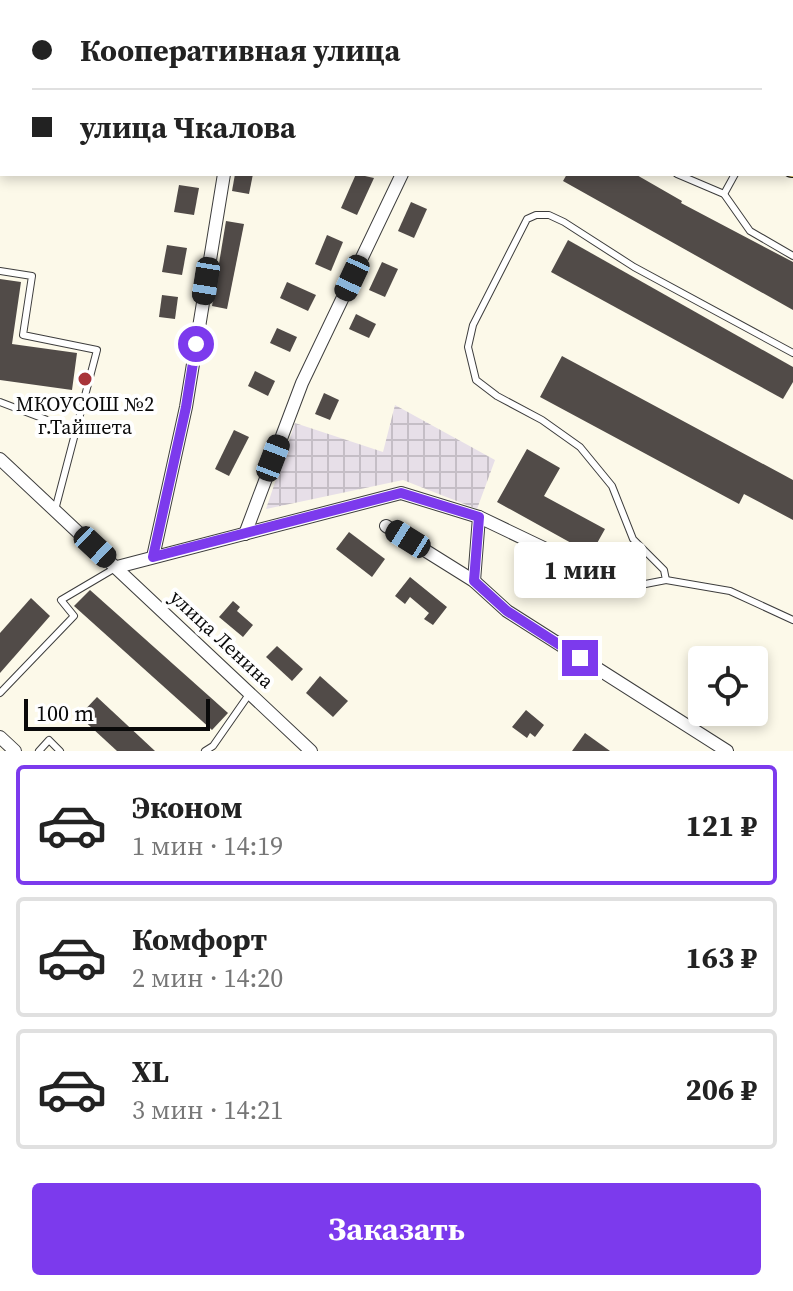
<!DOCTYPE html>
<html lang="ru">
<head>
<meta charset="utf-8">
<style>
  :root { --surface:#fff; --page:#f2f2f2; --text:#222; --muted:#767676; --line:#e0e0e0; --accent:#7c3aed }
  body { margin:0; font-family:"Source Serif 4",serif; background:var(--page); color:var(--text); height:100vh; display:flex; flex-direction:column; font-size:30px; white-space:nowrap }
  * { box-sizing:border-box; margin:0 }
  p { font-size:26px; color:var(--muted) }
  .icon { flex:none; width:44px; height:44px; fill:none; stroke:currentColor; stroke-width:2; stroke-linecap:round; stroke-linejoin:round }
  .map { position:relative; height:751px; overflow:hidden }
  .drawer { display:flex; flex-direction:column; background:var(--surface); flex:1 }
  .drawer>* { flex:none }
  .top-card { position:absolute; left:0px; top:0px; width:794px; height:176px; box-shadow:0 4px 12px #0003; display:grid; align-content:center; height:176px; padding:0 32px; background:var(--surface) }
  .buttons { position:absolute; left:688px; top:646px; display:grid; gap:16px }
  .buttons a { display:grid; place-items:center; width:80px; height:80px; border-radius:8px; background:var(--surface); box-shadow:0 4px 12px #0003; font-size:40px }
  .scale { position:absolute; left:24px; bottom:20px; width:186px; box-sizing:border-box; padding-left:8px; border:4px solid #0a0a0a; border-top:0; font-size:22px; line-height:28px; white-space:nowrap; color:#0a0a0a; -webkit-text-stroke:6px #fff; paint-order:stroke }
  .end { position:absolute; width:36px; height:36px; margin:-18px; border:10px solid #7c3aed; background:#fff; box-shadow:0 0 0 4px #fff }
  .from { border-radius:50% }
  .bubble { position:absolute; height:56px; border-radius:8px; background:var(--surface); box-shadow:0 4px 12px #0003; font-size:26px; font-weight:700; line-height:56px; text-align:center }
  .car { position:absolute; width:24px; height:48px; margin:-24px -12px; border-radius:10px; box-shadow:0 0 6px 2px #0007; background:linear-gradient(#222 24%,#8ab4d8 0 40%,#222 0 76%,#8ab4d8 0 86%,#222 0) }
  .top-card b { display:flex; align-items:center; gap:28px; height:76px; font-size:30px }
  .top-card b+b { border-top:2px solid var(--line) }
  .top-card i { width:20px; height:20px; background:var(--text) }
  ul { padding:14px 0 0; list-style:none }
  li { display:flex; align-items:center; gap:24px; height:120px; margin:0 16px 12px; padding:0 16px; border:4px solid var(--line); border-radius:8px }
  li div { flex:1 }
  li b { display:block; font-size:30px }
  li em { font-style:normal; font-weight:700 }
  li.active { border-color:var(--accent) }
  li>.icon { width:72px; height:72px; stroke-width:1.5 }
  .button { display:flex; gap:16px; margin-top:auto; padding:16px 32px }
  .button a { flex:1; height:92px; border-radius:8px; background:var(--accent); color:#fff; font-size:32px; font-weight:700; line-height:92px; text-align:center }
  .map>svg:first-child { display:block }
  .industrial { fill:url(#industrial-grid) }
  .building { fill:#514b48 }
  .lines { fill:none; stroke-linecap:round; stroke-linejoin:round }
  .service-casing { stroke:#3d3d3d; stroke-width:8 }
  .minor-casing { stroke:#3d3d3d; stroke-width:14 }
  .primary-casing { stroke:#1b1b1b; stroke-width:22 }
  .service { stroke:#fff; stroke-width:6 }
  .minor { stroke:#fff; stroke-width:12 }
  .primary { stroke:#e8cb6e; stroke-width:20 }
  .route { stroke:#7c3aed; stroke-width:10 }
  .poi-dot { fill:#a83439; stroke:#fff; stroke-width:3 }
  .labels { text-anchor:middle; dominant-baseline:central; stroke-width:8; stroke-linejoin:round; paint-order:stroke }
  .poi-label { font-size:20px; fill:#0a0a0a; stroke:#fff }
  .street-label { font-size:20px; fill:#0a0a0a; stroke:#fff }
</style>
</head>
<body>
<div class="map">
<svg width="793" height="751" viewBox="0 0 793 751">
  <defs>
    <pattern id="industrial-grid" width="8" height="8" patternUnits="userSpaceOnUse" patternTransform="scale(2)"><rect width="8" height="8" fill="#e7dfe8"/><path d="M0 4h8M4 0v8" fill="none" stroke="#c5bec6"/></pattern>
  </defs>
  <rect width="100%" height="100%" fill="#fcf9e9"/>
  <polygon class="industrial" points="395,405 495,460 477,509 403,480 266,509 295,423 383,452"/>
  <g class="building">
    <polygon points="235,174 253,174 249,194 232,191"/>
    <polygon points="356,174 374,178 357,215 341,208"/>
    <polygon points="567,174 635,174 682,201 681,203 793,262 793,310 563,181"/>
    <polygon points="179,185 199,188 194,215 174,212"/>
    <polygon points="411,202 427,209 414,238 398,231"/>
    <polygon points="226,221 244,224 227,309 212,306"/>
    <polygon points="327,235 343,242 331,271 315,264"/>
    <polygon points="568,240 793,367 793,382 783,399 551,272"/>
    <polygon points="167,245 187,248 182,275 162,272"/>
    <polygon points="382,262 398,269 385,297 369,290"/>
    <polygon points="0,279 21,282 12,344 77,353 72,390 0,380"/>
    <polygon points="287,282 316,295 308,311 280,298"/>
    <polygon points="162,295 178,297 175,319 159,317"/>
    <polygon points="356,314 376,324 369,338 349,329"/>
    <polygon points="277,328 297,337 290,352 270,343"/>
    <polygon points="562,356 793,480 793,520 744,494 739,504 540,397"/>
    <polygon points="255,371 275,381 268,396 248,386"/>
    <polygon points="324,393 339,400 330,420 315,414"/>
    <polygon points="234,430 249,437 229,476 215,469"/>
    <polygon points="527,449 560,468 544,496 605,529 591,554 497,502"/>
    <polygon points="349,532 385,559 372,577 336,549"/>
    <polygon points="410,577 447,607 433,625 424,619 429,613 410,597 405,604 395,596"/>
    <polygon points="90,590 228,713 212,730 74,606"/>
    <polygon points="31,598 50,616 0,673 0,633"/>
    <polygon points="233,601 240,607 237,611 253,625 243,637 219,617"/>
    <polygon points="277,646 303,669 292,681 266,657"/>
    <polygon points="320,676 348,701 333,717 306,693"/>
    <polygon points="97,697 155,751 117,751 79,716"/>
    <polygon points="526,710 544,725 535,737 530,733 527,738 512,727"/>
    <polygon points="585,733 610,751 572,751"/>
  </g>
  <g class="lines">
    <defs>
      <g id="service">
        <polyline points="52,2 52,0"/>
        <polyline points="0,10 2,10"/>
        <polyline points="0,64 2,64"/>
        <polyline points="677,174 724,194 750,231 793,256"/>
        <polyline points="724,194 735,174"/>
        <polyline points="0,271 32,276 23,335 97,350 55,510"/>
        <polyline points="0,402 76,431"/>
        <polyline points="598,574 635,586 666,580 664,570 633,539 612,486 580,447 542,420 497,396 476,380 468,347 473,325 527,219 536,215 549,215 564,222 634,267 793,353"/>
        <polyline points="666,580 730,591 793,620"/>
        <polyline points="0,693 74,616 61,600 117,567"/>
        <polyline points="39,751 49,740 60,751"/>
        <polyline points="205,751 213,746 250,693"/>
      </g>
      <g id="minor">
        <polyline points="253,2 254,0"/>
        <polyline points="485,2 485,0"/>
        <polyline points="678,2 679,0"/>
        <polyline points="0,459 311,751"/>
        <polyline points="386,526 474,581 507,611 727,751"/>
        <polyline points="245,534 302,383 402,174"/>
        <polyline points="153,557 186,407 224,174"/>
        <polyline points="117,567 401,493 479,517 598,574"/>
        <polyline points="474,581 479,517"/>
        <polyline points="0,737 15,751"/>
      </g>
      <g id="primary">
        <polyline points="457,0 462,2"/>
        <polyline points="792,167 793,167"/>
      </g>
    </defs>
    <use href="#service" class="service-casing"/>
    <use href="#minor" class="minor-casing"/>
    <use href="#primary" class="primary-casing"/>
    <use href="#service" class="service"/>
    <use href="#minor" class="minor"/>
    <use href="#primary" class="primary"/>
  </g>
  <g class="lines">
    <polyline class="route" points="196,344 186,407 153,557 401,493 479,517 474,581 507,611 580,658"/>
  </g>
  <circle class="poi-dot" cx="85" cy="379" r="8"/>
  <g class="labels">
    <g class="poi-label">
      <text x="85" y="404">МКОУСОШ №2<tspan x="85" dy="23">г.Тайшета</tspan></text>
    </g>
    <g class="street-label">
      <text transform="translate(222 639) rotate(43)">улица Ленина</text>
    </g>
  </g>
</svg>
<div class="buttons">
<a><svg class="icon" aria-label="locate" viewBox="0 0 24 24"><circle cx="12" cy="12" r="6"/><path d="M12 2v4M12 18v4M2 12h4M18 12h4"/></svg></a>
</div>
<div class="scale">100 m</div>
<i class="end from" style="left:196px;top:344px"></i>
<i class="end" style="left:580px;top:658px"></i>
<div class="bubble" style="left:514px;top:542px;width:132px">1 мин</div>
<i class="car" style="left:352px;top:278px;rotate:205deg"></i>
<i class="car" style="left:206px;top:281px;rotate:189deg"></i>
<i class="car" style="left:273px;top:458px;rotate:21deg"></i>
<i class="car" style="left:408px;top:539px;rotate:302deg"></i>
<i class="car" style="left:95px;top:547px;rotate:133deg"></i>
<div class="top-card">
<b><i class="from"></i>Кооперативная улица</b>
<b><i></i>улица Чкалова</b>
</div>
</div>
<section class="drawer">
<ul>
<li class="active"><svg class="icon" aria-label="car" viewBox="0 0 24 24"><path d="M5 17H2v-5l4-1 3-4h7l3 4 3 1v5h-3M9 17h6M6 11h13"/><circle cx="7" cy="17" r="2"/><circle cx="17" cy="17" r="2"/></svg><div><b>Эконом</b><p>1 мин · 14:19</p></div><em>121 ₽</em></li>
<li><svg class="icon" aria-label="car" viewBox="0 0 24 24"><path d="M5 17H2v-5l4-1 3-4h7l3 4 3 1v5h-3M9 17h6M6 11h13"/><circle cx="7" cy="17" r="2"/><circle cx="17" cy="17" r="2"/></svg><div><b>Комфорт</b><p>2 мин · 14:20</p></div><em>163 ₽</em></li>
<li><svg class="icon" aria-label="car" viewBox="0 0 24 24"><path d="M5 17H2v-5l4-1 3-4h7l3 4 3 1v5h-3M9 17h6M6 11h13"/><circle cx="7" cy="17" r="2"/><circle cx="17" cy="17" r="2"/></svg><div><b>XL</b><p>3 мин · 14:21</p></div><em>206 ₽</em></li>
</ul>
<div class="button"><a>Заказать</a></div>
</section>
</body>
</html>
